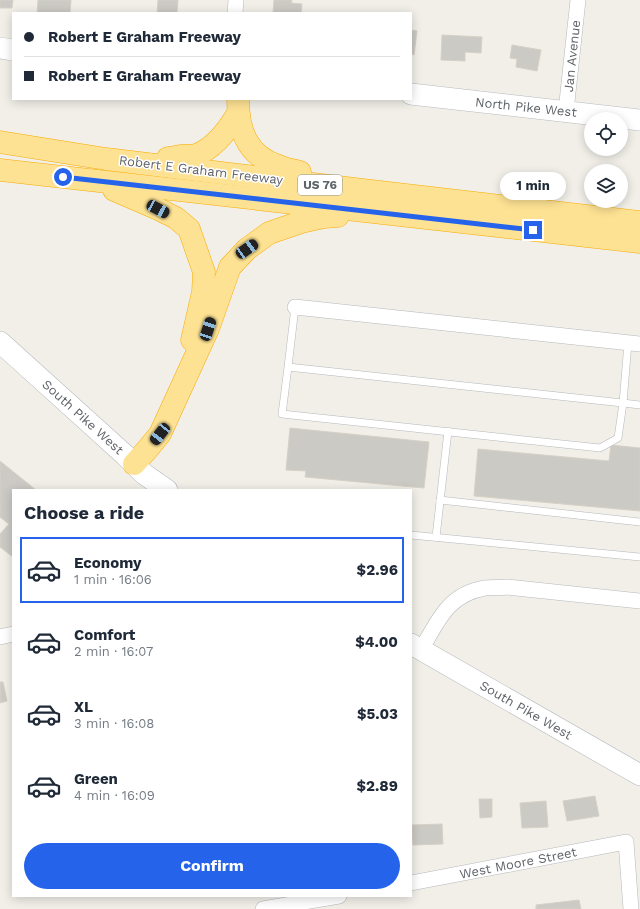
<!DOCTYPE html>
<html lang="en">
<head>
<meta charset="utf-8">
<style>
  :root { --surface:#fff; --page:#f6f6f7; --text:#1f2937; --muted:#747a83; --line:#e0e1e3; --accent:#2563eb }
  body { margin:0; font-family:"Work Sans",sans-serif; background:var(--page); color:var(--text); height:100vh; display:flex; flex-direction:column; font-size:15px; white-space:nowrap }
  * { box-sizing:border-box; margin:0 }
  p { font-size:13px; color:var(--muted) }
  .icon { flex:none; width:22px; height:22px; fill:none; stroke:currentColor; stroke-width:2; stroke-linecap:round; stroke-linejoin:round }
  .map { position:relative; flex:1; overflow:hidden }
  .side { position:absolute; left:12px; top:489px; width:400px; height:408px; display:flex; flex-direction:column; background:var(--surface); border-radius:0px; box-shadow:0 2px 10px #0003 }
  .side>* { flex:none }
  .top-card { position:absolute; left:12px; top:12px; width:400px; height:88px; border-radius:0px; box-shadow:0 2px 10px #0003; display:grid; align-content:center; height:88px; padding:0 12px; background:var(--surface) }
  .tools { position:absolute; left:584px; top:112px; display:grid; gap:8px }
  .tools a { display:grid; place-items:center; width:44px; height:44px; border-radius:50%; background:var(--surface); box-shadow:0 2px 10px #0003; font-size:20px }
  .end { position:absolute; width:18px; height:18px; margin:-9px; border:5px solid #2563eb; background:#fff; box-shadow:0 0 0 2px #fff }
  .from { border-radius:50% }
  .bubble { position:absolute; height:28px; border-radius:14px; background:var(--surface); box-shadow:0 2px 10px #0003; font-size:13px; font-weight:700; line-height:28px; text-align:center }
  .car { position:absolute; width:12px; height:24px; margin:-12px -6px; border-radius:5px; box-shadow:0 0 3px 1px #0007; background:linear-gradient(#222 24%,#8ab4d8 0 40%,#222 0 76%,#8ab4d8 0 86%,#222 0) }
  .top-card b { display:flex; align-items:center; gap:14px; height:38px; font-size:15px }
  .top-card b+b { border-top:1px solid var(--line) }
  .top-card i { width:10px; height:10px; background:var(--text) }
  ul { padding:0; list-style:none }
  li { display:flex; align-items:center; gap:12px; height:66px; margin:0 8px 6px; padding:0 4px; border:2px solid transparent; border-radius:0px }
  li div { flex:1 }
  li b { display:block; font-size:15px }
  li em { font-style:normal; font-weight:700 }
  li.selected { border-color:var(--accent) }
  li>.icon { width:36px; height:36px; stroke-width:1.5 }
  h2 { padding:0 12px; font-size:18px; line-height:48px }
  .cta { display:flex; gap:8px; margin-top:auto; padding:8px 12px }
  .cta a { flex:1; height:46px; border-radius:24px; background:var(--accent); color:#fff; font-size:16px; font-weight:700; line-height:46px; text-align:center }
  .map>svg:first-child { display:block }
  .building { fill:#cccac5; stroke:#d6d1c6 }
  .lines { fill:none; stroke-linecap:round; stroke-linejoin:round }
  .lane-casing { stroke:#b5b8bc; stroke-width:8 }
  .street-casing { stroke:#b5b8bc; stroke-width:16 }
  .secondary-casing { stroke:#b6babf; stroke-width:22 }
  .highway-casing { stroke:#f9ab00; stroke-width:23 }
  .lane { stroke:#fff; stroke-width:7 }
  .street { stroke:#fff; stroke-width:15 }
  .secondary { stroke:#fff; stroke-width:21 }
  .highway { stroke:#fde293; stroke-width:22 }
  .route { stroke:#2563eb; stroke-width:5 }
  .labels { text-anchor:middle; dominant-baseline:central; stroke-width:3; stroke-linejoin:round; paint-order:stroke }
  .shield { fill:#fff; stroke:#8f9295; stroke-width:1 }
  .shield-label { font-size:12px; font-weight:bold; fill:#5f6368 }
  .street-label { font-size:13px; fill:#5f6368; stroke:#fff }
</style>
</head>
<body>
<div class="map">
<svg width="640" height="909" viewBox="0 0 640 909">
  <rect width="100%" height="100%" fill="#f1efe8"/>
  <g class="building">
    <polygon points="0,0 13,0 12,8 0,8"/>
    <polygon points="38,0 71,0 70,13 37,13"/>
    <polygon points="158,0 178,0 177,13 157,13"/>
    <polygon points="274,0 292,0 291,3 302,4 301,13 273,13"/>
    <polygon points="411,30 417,31 414,55 411,54"/>
    <polygon points="442,35 482,37 481,53 465,52 465,61 441,60"/>
    <polygon points="512,45 541,50 537,71 516,67 517,59 510,58"/>
    <polygon points="290,428 429,442 424,488 305,477 306,471 286,470"/>
    <polygon points="611,445 640,448 640,511 474,496 478,449 609,461"/>
    <polygon points="0,461 36,490 13,490 13,557 0,547 0,534 9,524 0,517"/>
    <polygon points="0,682 3,682 7,701 0,703"/>
    <polygon points="595,796 599,816 567,821 563,801"/>
    <polygon points="479,799 492,799 492,817 480,818"/>
    <polygon points="546,801 548,827 522,828 520,803"/>
    <polygon points="442,824 443,844 413,845 412,825"/>
    <polygon points="579,900 581,909 536,909 536,905"/>
  </g>
  <g class="lines">
    <defs>
      <g id="lane">
        <polyline points="628,343 623,403 640,405"/>
        <polyline points="288,367 282,414 600,448 618,438 623,403 288,367 295,307"/>
        <polyline points="440,500 640,522"/>
        <polyline points="411,535 640,557"/>
        <polyline points="436,537 448,431"/>
      </g>
      <g id="street">
        <polyline points="235,13 236,0"/>
        <polyline points="566,111 578,0"/>
        <polyline points="295,307 640,344"/>
        <polyline points="0,637 13,634"/>
        <path d="M421 650C438 621 448 594 485 588 492 587 500 588 507 587L640 601"/>
        <polyline points="411,883 626,842 631,909"/>
        <polyline points="263,909 339,896"/>
      </g>
      <g id="secondary">
        <polyline points="0,48 13,50"/>
        <polyline points="411,94 640,120"/>
        <polyline points="0,342 125,455 144,474 167,490"/>
        <polyline points="411,644 640,775"/>
      </g>
      <g id="highway">
        <path d="M238 99C238 130 247 156 279 166 286 169 293 170 300 172"/>
        <polyline points="0,142 106,159 371,191 640,222"/>
        <path d="M168 158C172 158 176 157 180 156 185 155 191 156 196 155 215 148 228 130 238 113"/>
        <polyline points="0,170 640,242"/>
        <polyline points="114,190 158,209 176,218 189,229 204,272 203,292 192,340"/>
        <polyline points="134,464 146,451 160,434 208,329 230,267 247,249 269,233 301,222 324,217 338,216"/>
      </g>
    </defs>
    <use href="#lane" class="lane-casing"/>
    <use href="#street" class="street-casing"/>
    <use href="#secondary" class="secondary-casing"/>
    <use href="#highway" class="highway-casing"/>
    <use href="#lane" class="lane"/>
    <use href="#street" class="street"/>
    <use href="#secondary" class="secondary"/>
    <use href="#highway" class="highway"/>
  </g>
  <g class="lines">
    <polyline class="route" points="63,177 533,230"/>
  </g>
  <g class="labels">
    <rect class="shield" x="298" y="175" width="44" height="20" rx="3"/>
    <g class="shield-label">
      <text x="320" y="185">US 76</text>
    </g>
    <g class="street-label">
      <text transform="translate(572 56) rotate(-84)">Jan Avenue</text>
      <text transform="translate(526 107) rotate(6)">North Pike West</text>
      <text transform="translate(201 170) rotate(7)">Robert E Graham Freeway</text>
      <text transform="translate(83 417) rotate(42)">South Pike West</text>
      <text transform="translate(526 710) rotate(30)">South Pike West</text>
      <text transform="translate(518 863) rotate(-11)">West Moore Street</text>
    </g>
  </g>
</svg>
<div class="tools">
<a><svg class="icon" aria-label="locate" viewBox="0 0 24 24"><circle cx="12" cy="12" r="6"/><path d="M12 2v4M12 18v4M2 12h4M18 12h4"/></svg></a>
<a><svg class="icon" aria-label="layers" viewBox="0 0 24 24"><path d="M12 4l9 5-9 5-9-5zM3 14l9 5 9-5"/></svg></a>
</div>
<i class="end from" style="left:63px;top:177px"></i>
<i class="end" style="left:533px;top:230px"></i>
<div class="bubble" style="left:500px;top:172px;width:66px">1 min</div>
<i class="car" style="left:158px;top:209px;rotate:118deg"></i>
<i class="car" style="left:247px;top:249px;rotate:55deg"></i>
<i class="car" style="left:208px;top:329px;rotate:18deg"></i>
<i class="car" style="left:160px;top:434px;rotate:218deg"></i>
<div class="top-card">
<b><i class="from"></i>Robert E Graham Freeway</b>
<b><i></i>Robert E Graham Freeway</b>
</div>
<section class="side">
<h2>Choose a ride</h2>
<ul>
<li class="selected"><svg class="icon" aria-label="car" viewBox="0 0 24 24"><path d="M5 17H2v-5l4-1 3-4h7l3 4 3 1v5h-3M9 17h6M6 11h13"/><circle cx="7" cy="17" r="2"/><circle cx="17" cy="17" r="2"/></svg><div><b>Economy</b><p>1 min · 16:06</p></div><em>$2.96</em></li>
<li><svg class="icon" aria-label="car" viewBox="0 0 24 24"><path d="M5 17H2v-5l4-1 3-4h7l3 4 3 1v5h-3M9 17h6M6 11h13"/><circle cx="7" cy="17" r="2"/><circle cx="17" cy="17" r="2"/></svg><div><b>Comfort</b><p>2 min · 16:07</p></div><em>$4.00</em></li>
<li><svg class="icon" aria-label="car" viewBox="0 0 24 24"><path d="M5 17H2v-5l4-1 3-4h7l3 4 3 1v5h-3M9 17h6M6 11h13"/><circle cx="7" cy="17" r="2"/><circle cx="17" cy="17" r="2"/></svg><div><b>XL</b><p>3 min · 16:08</p></div><em>$5.03</em></li>
<li><svg class="icon" aria-label="car" viewBox="0 0 24 24"><path d="M5 17H2v-5l4-1 3-4h7l3 4 3 1v5h-3M9 17h6M6 11h13"/><circle cx="7" cy="17" r="2"/><circle cx="17" cy="17" r="2"/></svg><div><b>Green</b><p>4 min · 16:09</p></div><em>$2.89</em></li>
</ul>
<div class="cta"><a>Confirm</a></div>
</section>
</div>
</body>
</html>
